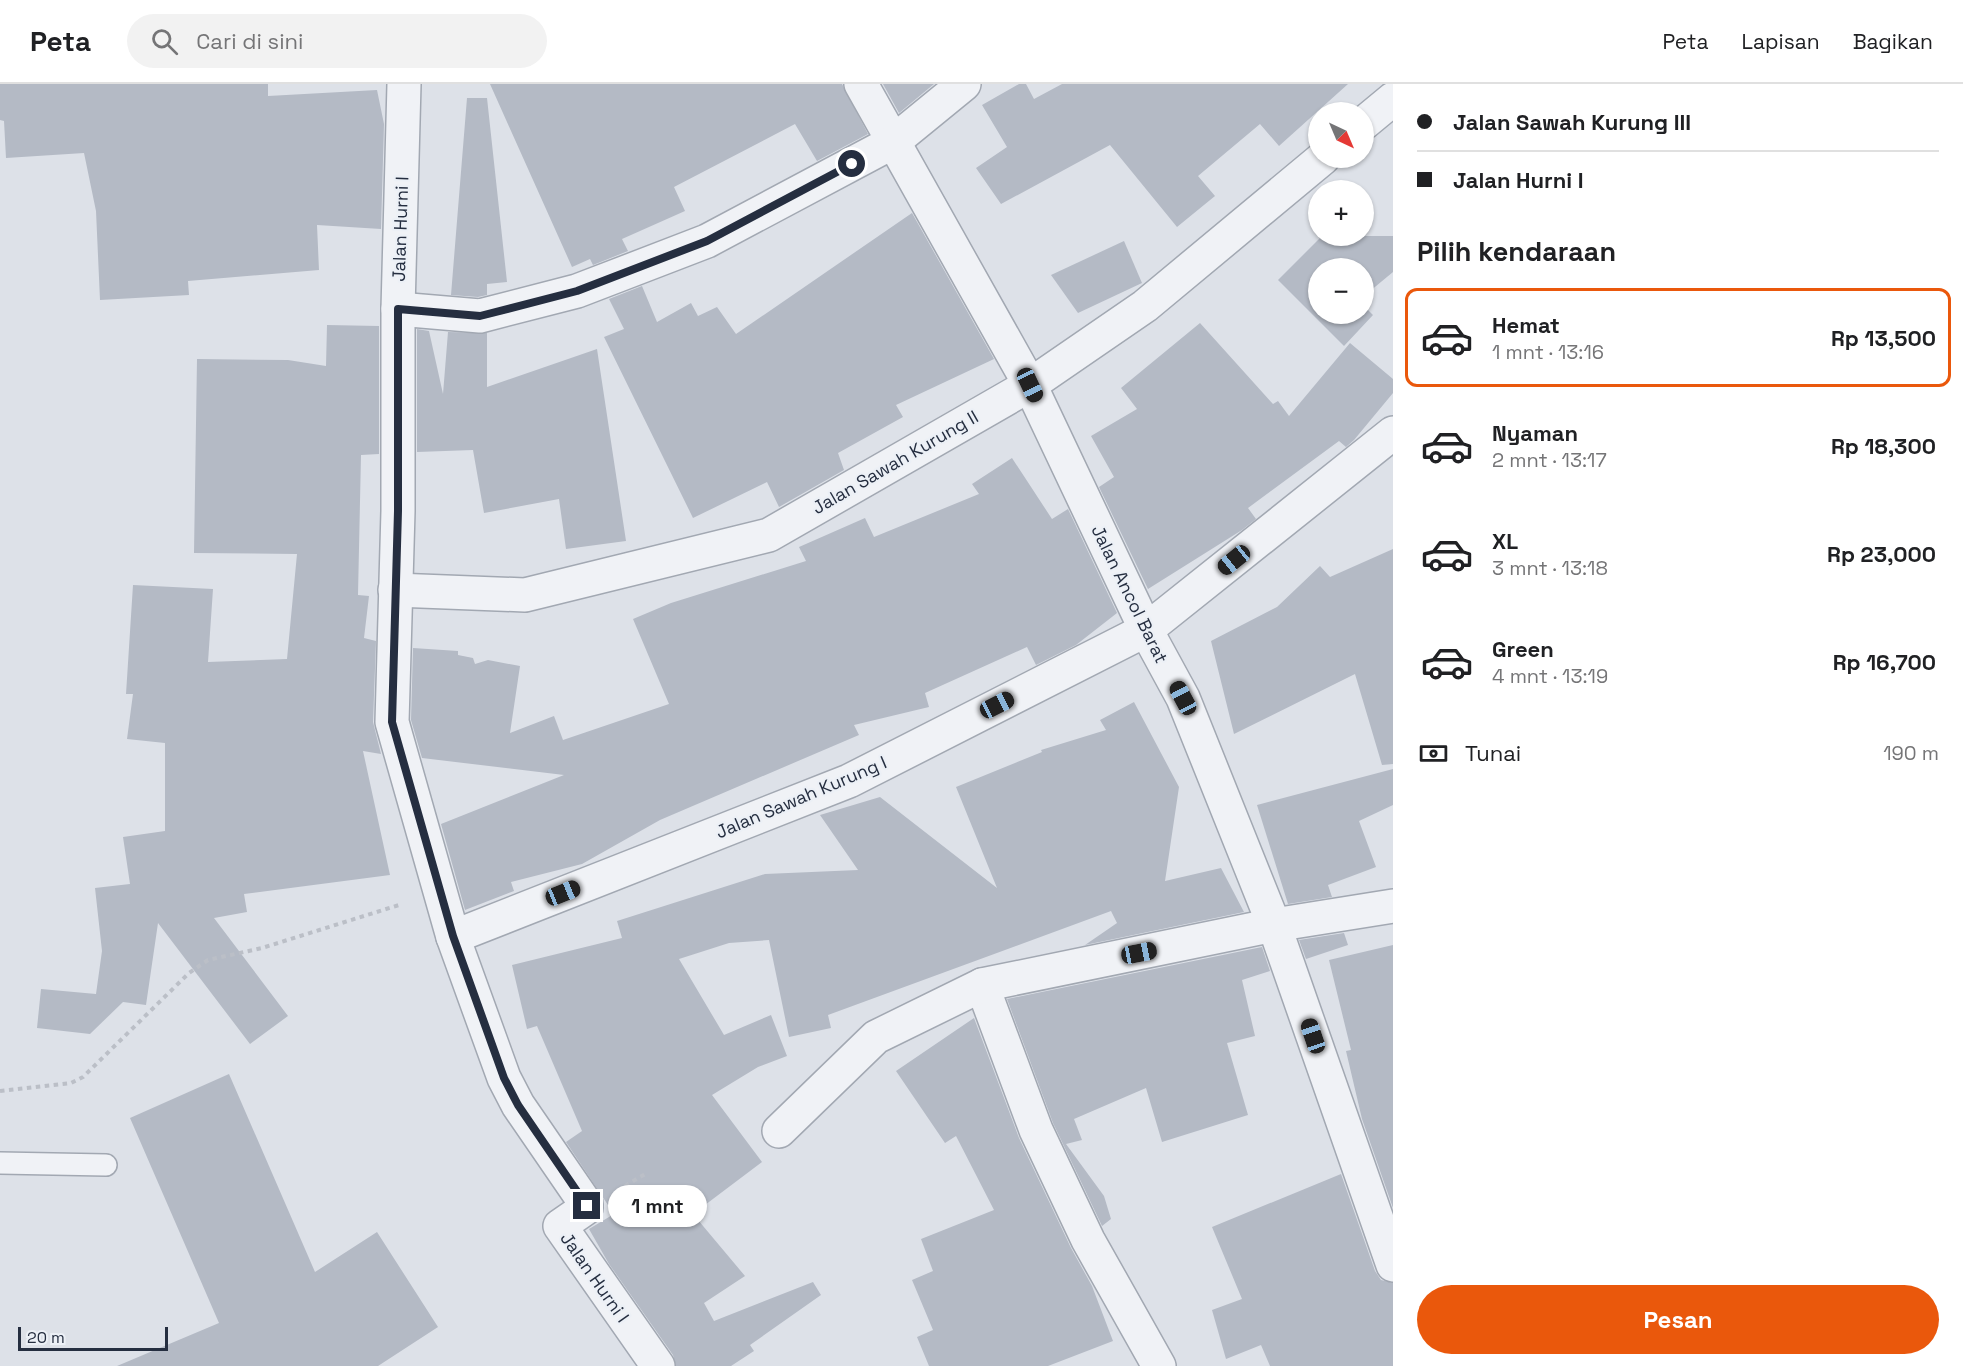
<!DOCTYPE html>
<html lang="id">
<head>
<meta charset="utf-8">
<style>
  :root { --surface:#fff; --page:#f2f2f2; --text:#202124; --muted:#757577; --line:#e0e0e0; --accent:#ea580c }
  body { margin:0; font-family:"Space Grotesk",sans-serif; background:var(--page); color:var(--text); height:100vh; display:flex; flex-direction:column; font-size:22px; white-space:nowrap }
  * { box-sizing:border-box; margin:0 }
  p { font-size:20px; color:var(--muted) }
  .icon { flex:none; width:33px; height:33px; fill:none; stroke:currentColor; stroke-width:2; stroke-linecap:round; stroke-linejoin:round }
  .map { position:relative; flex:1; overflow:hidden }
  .drawer { display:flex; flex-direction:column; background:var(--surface); width:570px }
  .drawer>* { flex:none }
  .hud { display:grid; align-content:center; height:132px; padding:0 24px; background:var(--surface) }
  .needle { width:39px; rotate:136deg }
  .fabs { position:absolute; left:1308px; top:18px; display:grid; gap:12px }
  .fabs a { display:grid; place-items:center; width:66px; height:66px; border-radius:50%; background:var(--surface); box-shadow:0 2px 4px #0004; font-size:30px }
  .scale { position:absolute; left:18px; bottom:15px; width:150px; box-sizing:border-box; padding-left:6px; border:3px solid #252e40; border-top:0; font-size:16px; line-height:21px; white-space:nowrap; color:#252e40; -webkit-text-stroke:4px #ecf0f6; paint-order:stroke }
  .end { position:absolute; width:27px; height:27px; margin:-14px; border:8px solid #252e40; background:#fff; box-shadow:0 0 0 3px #fff }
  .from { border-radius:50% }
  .bubble { position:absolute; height:42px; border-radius:21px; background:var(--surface); box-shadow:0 2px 4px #0004; font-size:20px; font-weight:700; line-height:42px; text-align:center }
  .car { position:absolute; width:18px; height:36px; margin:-18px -9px; border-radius:8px; box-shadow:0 0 4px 2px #0007; background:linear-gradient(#222 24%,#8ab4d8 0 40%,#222 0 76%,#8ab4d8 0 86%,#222 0) }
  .hud b { display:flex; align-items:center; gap:21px; height:57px; font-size:22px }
  .hud b+b { border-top:2px solid var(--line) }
  .hud i { width:15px; height:15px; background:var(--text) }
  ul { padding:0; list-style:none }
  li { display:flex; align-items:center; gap:18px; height:99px; margin:0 12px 9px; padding:0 12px; border:3px solid transparent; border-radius:12px }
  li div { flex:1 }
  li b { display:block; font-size:22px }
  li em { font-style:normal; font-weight:700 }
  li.active { border-color:var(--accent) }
  li>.icon { width:54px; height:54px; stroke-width:1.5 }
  h2 { padding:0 24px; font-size:27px; line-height:72px }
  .pay { display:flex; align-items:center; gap:15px; height:66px; padding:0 24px; font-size:22px }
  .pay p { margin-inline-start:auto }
  .cta { display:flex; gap:12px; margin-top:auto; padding:12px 24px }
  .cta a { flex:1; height:69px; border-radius:36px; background:var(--accent); color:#fff; font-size:24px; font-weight:700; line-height:69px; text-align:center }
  header { display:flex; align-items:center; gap:36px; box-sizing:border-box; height:84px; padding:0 30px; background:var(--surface); border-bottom:2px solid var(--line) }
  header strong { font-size:28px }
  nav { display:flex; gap:33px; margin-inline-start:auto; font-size:21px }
  .search { width:420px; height:54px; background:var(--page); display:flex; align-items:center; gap:15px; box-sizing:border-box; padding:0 21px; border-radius:33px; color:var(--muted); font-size:22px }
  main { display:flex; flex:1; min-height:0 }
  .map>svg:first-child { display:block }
  .building { fill:#b4bac5 }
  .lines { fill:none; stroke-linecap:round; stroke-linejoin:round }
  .service-casing { stroke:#a2a8b2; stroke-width:24 }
  .minor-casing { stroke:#a2a8b2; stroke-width:36 }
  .path { stroke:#bbbfc7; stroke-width:4; stroke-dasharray:4.5 4.5; stroke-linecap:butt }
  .service { stroke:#f0f2f6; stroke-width:21 }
  .minor { stroke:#f0f2f6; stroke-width:33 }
  .route { stroke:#252e40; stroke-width:8 }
  .labels { text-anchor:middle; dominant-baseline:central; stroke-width:4.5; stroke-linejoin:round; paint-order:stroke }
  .street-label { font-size:18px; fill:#252e40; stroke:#ecf0f6 }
</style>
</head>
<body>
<header>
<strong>Peta</strong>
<div class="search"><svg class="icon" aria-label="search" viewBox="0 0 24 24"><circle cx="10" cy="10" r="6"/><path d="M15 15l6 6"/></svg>Cari di sini</div>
<nav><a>Peta</a><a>Lapisan</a><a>Bagikan</a></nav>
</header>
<main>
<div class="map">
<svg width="1393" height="1282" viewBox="0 0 1393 1282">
  <rect width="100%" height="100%" fill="#dde1e8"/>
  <g class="building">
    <polygon points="0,0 268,0 268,12 377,6 384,40 381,145 317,141 319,186 188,197 189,211 100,216 96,127 84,69 6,74 4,37 0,36"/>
    <polygon points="490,0 842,0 868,50 817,77 795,40 674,103 685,127 622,155 628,167 593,181 590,175 572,183"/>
    <polygon points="883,0 934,0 899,29"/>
    <polygon points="1019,0 1026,0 1034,15 1062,0 1348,0 1279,62 1260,40 1198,92 1215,112 1177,143 1110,61 1001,120 976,84 1007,63 982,21"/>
    <polygon points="467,14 487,14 507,198 487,200 487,211 478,213 451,211"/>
    <polygon points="912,129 994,275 896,321 903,333 838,369 844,386 779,423 767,398 693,434 604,253 624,245 609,215 642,202 657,238 691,219 698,232 717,223 736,250"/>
    <polygon points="1322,152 1393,152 1393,188 1364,212 1364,184 1318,184 1318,230 1364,230 1364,222 1373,231 1344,262 1278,196"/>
    <polygon points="1124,157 1142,199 1078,229 1051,191"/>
    <polygon points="1200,239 1273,320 1278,317 1289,332 1350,259 1393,295 1393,309 1354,356 1346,363 1339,357 1248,424 1256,435 1242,446 1148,505 1099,403 1114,393 1091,352 1137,325 1121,304"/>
    <polygon points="327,241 379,242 379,370 361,371 358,511 369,512 364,554 376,557 373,638 381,670 363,667 390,791 244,810 247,828 214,834 288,932 250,960 158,839 146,921 123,918 90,950 37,944 41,905 96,910 102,867 95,804 130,800 123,753 165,747 165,659 127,655 133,610 126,610 133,501 213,505 208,578 287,575 297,470 194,469 197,275 288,276 326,282"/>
    <polygon points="417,245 429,247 443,310 448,248 487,249 487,303 597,265 626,457 566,465 559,415 484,429 473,366 417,368"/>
    <polygon points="1012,374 1052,435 1068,425 1117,529 1076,561 1036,581 1027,563 925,609 929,623 854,641 859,651 660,736 582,780 511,798 514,807 465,826 441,740 564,691 422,674 411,636 413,564 458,567 458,571 473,574 475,580 488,576 520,582 510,649 554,632 563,656 669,620 633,535 671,519 806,477 799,463 865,434 874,453 979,410 972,400"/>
    <polygon points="1393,465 1393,680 1382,681 1355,590 1234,650 1211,557 1277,523 1320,482 1330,493"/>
    <polygon points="1134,618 1179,703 1165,797 1221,784 1244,828 1085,861 1117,839 1111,827 828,931 831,944 789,953 769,856 729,859 679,875 724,951 771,931 787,972 758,983 712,1011 762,1078 693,1130 745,1192 704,1219 714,1237 813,1198 821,1211 750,1261 754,1267 731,1282 676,1282 673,1271 609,1180 589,1145 614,1130 566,1058 582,1047 537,942 527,945 512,881 622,854 617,837 765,790 858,786 820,731 880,713 997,804 956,703 1042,668 1041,666 1106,646 1100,636"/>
    <polygon points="1393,685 1393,721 1359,737 1376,783 1328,801 1332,813 1288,820 1257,721"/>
    <polygon points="1344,849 1348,861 1306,875 1299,856"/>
    <polygon points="1393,861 1393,1124 1362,1035 1346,967 1351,966 1329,876"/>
    <polygon points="1262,863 1270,887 1242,896 1255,952 1227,959 1248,1031 1162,1058 1146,1004 1074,1035 1082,1056 1066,1060 1104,1112 1111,1135 1102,1142 1053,1039 1007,915"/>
    <polygon points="974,934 1019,1054 1071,1164 1092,1202 1113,1257 1048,1282 929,1282 917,1253 933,1246 912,1196 933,1187 921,1155 994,1126 956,1052 945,1059 896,987"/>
    <polygon points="229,990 315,1188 377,1148 438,1243 378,1282 117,1282 219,1239 130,1034"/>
    <polygon points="1341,1090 1375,1187 1381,1196 1393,1199 1393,1282 1270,1282 1261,1261 1226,1275 1212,1226 1242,1215 1212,1143"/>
  </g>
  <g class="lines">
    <defs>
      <polyline id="service" points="0,1079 106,1081"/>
      <g id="minor">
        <polyline points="404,0 398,225 398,427 392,638 453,853 504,994 518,1021 586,1120 586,1124 560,1142 658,1282"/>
        <polyline points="861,0 1030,301 1146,546 1183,614 1274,841 1393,1181"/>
        <polyline points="1364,39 1393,15"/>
        <polyline points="398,225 480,232 577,207 707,157 893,58 964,0"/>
        <polyline points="395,506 525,511 769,451 1030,301 1145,222 1323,74"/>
        <polyline points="453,853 849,697 1146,546 1393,349"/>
        <polyline points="982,901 1036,1046 1088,1156 1159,1282"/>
        <polyline points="779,1047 876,953 982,901 1274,841 1393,822"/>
      </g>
    </defs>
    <use href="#service" class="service-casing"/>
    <use href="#minor" class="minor-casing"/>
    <g class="path">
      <polyline points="0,1007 71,999 83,993 189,889 208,876 262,864 399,821"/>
      <polyline points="625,1102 645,1090"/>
    </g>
    <use href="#service" class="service"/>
    <use href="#minor" class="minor"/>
  </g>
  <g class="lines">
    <polyline class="route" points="587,1122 518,1021 504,994 453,852 392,638 398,427 398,225 480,232 577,207 707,157 852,80"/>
  </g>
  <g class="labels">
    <g class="street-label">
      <text transform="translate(400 145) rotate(-88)">Jalan Hurni I</text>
      <text transform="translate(895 378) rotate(-30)">Jalan Sawah Kurung II</text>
      <text transform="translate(1130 510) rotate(64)">Jalan Ancol Barat</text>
      <text transform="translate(801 713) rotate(-23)">Jalan Sawah Kurung I</text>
      <text transform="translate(595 1193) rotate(55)">Jalan Hurni I</text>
    </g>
  </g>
</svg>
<div class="fabs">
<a><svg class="needle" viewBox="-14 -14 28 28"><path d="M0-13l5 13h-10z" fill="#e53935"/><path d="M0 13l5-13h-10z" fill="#757577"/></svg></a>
<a>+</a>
<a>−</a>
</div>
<div class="scale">20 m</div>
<i class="end from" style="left:852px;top:80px"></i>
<i class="end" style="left:587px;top:1122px"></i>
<div class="bubble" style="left:608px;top:1101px;width:99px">1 mnt</div>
<i class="car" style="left:1030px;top:301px;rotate:155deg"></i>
<i class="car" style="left:1234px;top:476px;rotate:231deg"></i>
<i class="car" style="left:1183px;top:614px;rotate:332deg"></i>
<i class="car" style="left:997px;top:621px;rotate:63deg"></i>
<i class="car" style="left:563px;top:809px;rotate:68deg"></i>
<i class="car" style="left:1139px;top:869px;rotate:79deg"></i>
<i class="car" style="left:1313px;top:952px;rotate:341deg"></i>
</div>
<section class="drawer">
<div class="hud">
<b><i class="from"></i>Jalan Sawah Kurung III</b>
<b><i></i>Jalan Hurni I</b>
</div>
<h2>Pilih kendaraan</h2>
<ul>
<li class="active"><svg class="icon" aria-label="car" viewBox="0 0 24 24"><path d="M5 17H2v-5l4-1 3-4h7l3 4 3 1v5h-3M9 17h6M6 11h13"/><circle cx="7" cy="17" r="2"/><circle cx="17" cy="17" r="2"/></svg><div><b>Hemat</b><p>1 mnt · 13:16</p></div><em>Rp 13,500</em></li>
<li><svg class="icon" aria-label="car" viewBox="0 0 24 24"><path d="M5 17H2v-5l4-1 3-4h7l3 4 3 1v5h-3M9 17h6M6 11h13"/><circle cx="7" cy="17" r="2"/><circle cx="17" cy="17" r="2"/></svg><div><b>Nyaman</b><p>2 mnt · 13:17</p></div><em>Rp 18,300</em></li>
<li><svg class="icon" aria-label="car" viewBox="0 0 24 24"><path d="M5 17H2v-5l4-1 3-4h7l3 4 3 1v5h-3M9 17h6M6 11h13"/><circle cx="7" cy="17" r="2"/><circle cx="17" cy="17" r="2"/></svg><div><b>XL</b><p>3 mnt · 13:18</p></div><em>Rp 23,000</em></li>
<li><svg class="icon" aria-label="car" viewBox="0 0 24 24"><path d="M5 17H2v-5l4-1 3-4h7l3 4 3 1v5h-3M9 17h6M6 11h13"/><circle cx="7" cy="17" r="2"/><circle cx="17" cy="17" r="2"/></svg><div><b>Green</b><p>4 mnt · 13:19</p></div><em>Rp 16,700</em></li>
</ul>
<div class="pay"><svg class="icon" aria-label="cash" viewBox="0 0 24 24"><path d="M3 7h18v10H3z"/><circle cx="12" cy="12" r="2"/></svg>Tunai<p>190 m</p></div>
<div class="cta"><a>Pesan</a></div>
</section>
</main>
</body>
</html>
